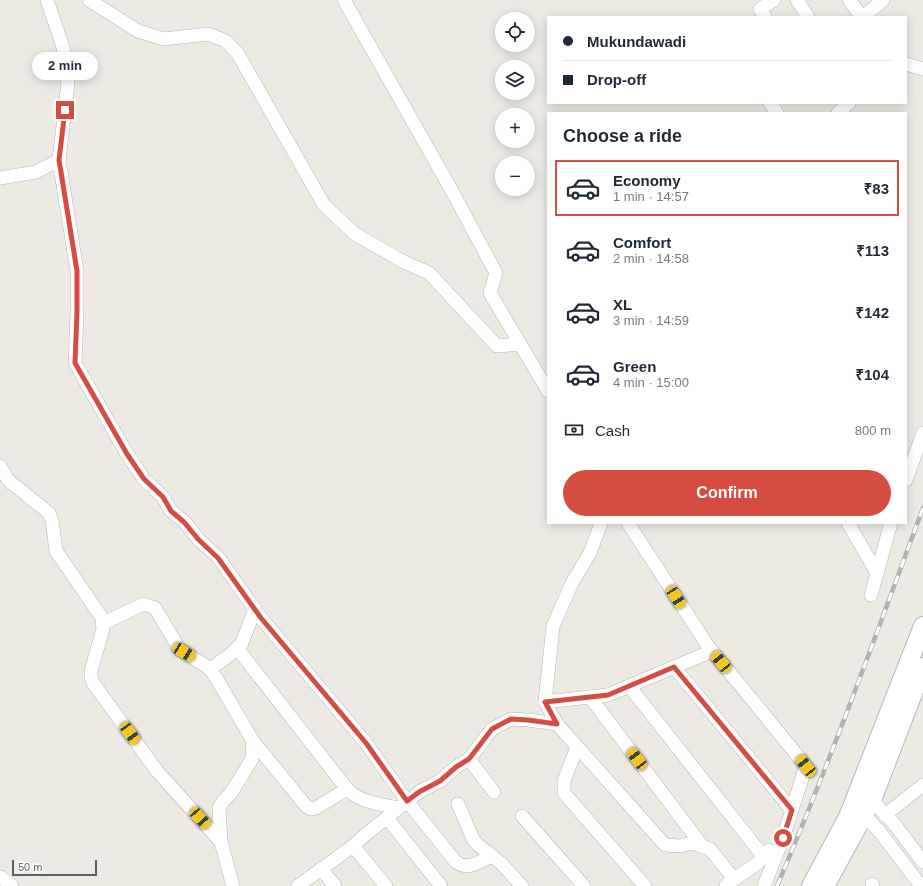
<!DOCTYPE html>
<html lang="en">
<head>
<meta charset="utf-8">
<style>
  :root { --surface:#fff; --page:#f2f2f3; --text:#1f2937; --muted:#747a83; --line:#e0e1e3; --accent:#d54d41 }
  body { margin:0; font-family:Helvetica,sans-serif; background:var(--page); color:var(--text); height:100vh; display:flex; flex-direction:column; font-size:15px; white-space:nowrap }
  * { box-sizing:border-box; margin:0 }
  p { font-size:13px; color:var(--muted) }
  .icon { flex:none; width:22px; height:22px; fill:none; stroke:currentColor; stroke-width:2; stroke-linecap:round; stroke-linejoin:round }
  .map { position:relative; flex:1; overflow:hidden }
  .sheet { position:absolute; left:547px; top:112px; width:360px; height:412px; display:flex; flex-direction:column; background:var(--surface); border-radius:0px; box-shadow:0 2px 10px #0003 }
  .sheet>* { flex:none }
  .banner { position:absolute; left:547px; top:16px; width:360px; height:88px; border-radius:0px; box-shadow:0 2px 10px #0003; display:grid; align-content:center; height:88px; padding:0 16px; background:var(--surface) }
  .buttons { position:absolute; left:495px; top:12px; display:grid; gap:8px }
  .buttons a { display:grid; place-items:center; width:40px; height:40px; border-radius:50%; background:var(--surface); box-shadow:0 2px 10px #0003; font-size:20px }
  .scale { position:absolute; left:12px; bottom:10px; width:85px; box-sizing:border-box; padding-left:4px; border:2px solid #5b5e62; border-top:0; font-size:11px; line-height:14px; white-space:nowrap; color:#5b5e62; -webkit-text-stroke:3px #fff; paint-order:stroke }
  .end { position:absolute; width:18px; height:18px; margin:-9px; border:5px solid #d54d41; background:#fff; box-shadow:0 0 0 2px #fff }
  .from { border-radius:50% }
  .bubble { position:absolute; height:28px; border-radius:14px; background:var(--surface); box-shadow:0 2px 10px #0003; font-size:13px; font-weight:700; line-height:28px; text-align:center }
  .car { position:absolute; width:12px; height:24px; margin:-12px -6px; border-radius:5px; box-shadow:0 0 3px 1px #0007; background:linear-gradient(#f5c518 24%,#345 0 40%,#f5c518 0 76%,#345 0 86%,#f5c518 0) }
  .banner b { display:flex; align-items:center; gap:14px; height:38px; font-size:15px }
  .banner b+b { border-top:1px solid var(--line) }
  .banner i { width:10px; height:10px; background:var(--text) }
  ul { padding:0; list-style:none }
  li { display:flex; align-items:center; gap:12px; height:56px; margin:0 8px 6px; padding:0 8px; border:2px solid transparent; border-radius:0px }
  li div { flex:1 }
  li b { display:block; font-size:15px }
  li em { font-style:normal; font-weight:700 }
  li.active { border-color:var(--accent) }
  li>.icon { width:36px; height:36px; stroke-width:1.5 }
  h2 { padding:0 16px; font-size:18px; line-height:48px }
  .pay { display:flex; align-items:center; gap:10px; height:44px; padding:0 16px; font-size:15px }
  .pay p { margin-inline-start:auto }
  .cta { display:flex; gap:8px; margin-top:auto; padding:8px 16px }
  .cta a { flex:1; height:46px; border-radius:24px; background:var(--accent); color:#fff; font-size:16px; font-weight:700; line-height:46px; text-align:center }
  .map>svg:first-child { display:block }
  .lines { fill:none; stroke-linecap:round; stroke-linejoin:round }
  .street-casing { stroke:#b4b5b9; stroke-width:14 }
  .secondary-casing { stroke:#b5b7bc; stroke-width:20 }
  .street { stroke:#fff; stroke-width:13 }
  .secondary { stroke:#fff; stroke-width:18 }
  .rail-casing { stroke:#b1b2b2; stroke-width:4.5 }
  .rail { stroke:#fff; stroke-width:3; stroke-dasharray:9; stroke-linecap:butt }
  .route { stroke:#d54d41; stroke-width:5 }
</style>
</head>
<body>
<div class="map">
<svg width="923" height="886" viewBox="0 0 923 886">
  <rect width="100%" height="100%" fill="#eceae3"/>
  <g class="lines">
    <defs>
      <g id="street">
        <path d="M47 0 63 47 68 83 59 160 77 271V312L75 363 127 454 144 479 163 497 171 511 185 522 198 539 218 557 261 618 366 743 407 801 455 861C466 872 481 861 492 856"/>
        <polyline points="89,0 138,31 164,39 208,34 226,41 238,54 324,205 355,234 404,262 429,273 497,346 520,344"/>
        <polyline points="344,0 452,191 496,273 490,293 548,391"/>
        <polyline points="797,0 808,17"/>
        <polyline points="849,0 862,17"/>
        <polyline points="765,17 760,9 774,0"/>
        <polyline points="863,17 883,0"/>
        <polyline points="906,64 923,69"/>
        <polyline points="770,103 777,113"/>
        <polyline points="838,113 849,103"/>
        <polyline points="0,178 36,172 59,160"/>
        <polyline points="0,466 8,480 49,513 52,520 56,551 102,618 103,629 91,671 91,676 93,683 157,771 221,842"/>
        <polyline points="906,480 923,433"/>
        <polyline points="601,523 590,553 572,583 553,626 545,702 557,724 665,845 680,846 692,843 710,849 734,879"/>
        <polyline points="628,523 708,646 806,766 783,838 764,886"/>
        <polyline points="848,523 877,573"/>
        <polyline points="871,595 891,523"/>
        <polyline points="103,623 144,604 155,608 180,650 203,664 210,669 216,678 253,741 252,759 231,793 224,800 219,808 221,842 233,886"/>
        <path d="M237 648 347 789C361 803 380 804 398 808"/>
        <polyline points="674,667 792,810"/>
        <polyline points="210,669 231,654 242,643 255,609"/>
        <polyline points="629,686 763,856"/>
        <polyline points="590,697 703,847"/>
        <polyline points="545,702 608,695 712,651"/>
        <polyline points="253,741 306,806 311,809 316,808 347,789"/>
        <polyline points="577,747 564,781 564,793 645,886"/>
        <polyline points="469,759 494,792"/>
        <polyline points="866,794 896,826 923,862"/>
        <polyline points="458,804 473,839 477,844 502,864 522,886"/>
        <polyline points="859,810 880,832 921,886"/>
        <polyline points="885,815 923,785"/>
        <polyline points="522,816 584,886"/>
        <polyline points="387,818 441,886"/>
        <polyline points="353,846 386,886"/>
        <polyline points="321,869 335,886"/>
        <polyline points="0,877 12,886"/>
        <polyline points="872,884 873,886"/>
        <polyline points="298,886 353,846 365,835 419,792 440,781 456,767 469,759 492,729 511,719 528,720 557,724"/>
        <polyline points="726,886 734,879 758,863 769,850"/>
      </g>
      <g id="secondary">
        <polyline points="811,886 848,817 923,626"/>
        <polyline points="825,886 872,800 923,667"/>
      </g>
    </defs>
    <use href="#street" class="street-casing"/>
    <use href="#secondary" class="secondary-casing"/>
    <use href="#street" class="street"/>
    <use href="#secondary" class="secondary"/>
    <defs>
      <path id="rail" d="M777 886C830 762 876 635 923 508"/>
    </defs>
    <use href="#rail" class="rail-casing"/>
    <use href="#rail" class="rail"/>
  </g>
  <g class="lines">
    <polyline class="route" points="65,110 59,160 77,271 77,312 75,363 127,454 144,479 163,497 171,511 184,522 198,539 218,558 261,618 366,743 407,801 419,792 440,781 456,767 469,759 492,729 511,719 528,720 557,724 545,702 608,695 674,667 792,810 783,838"/>
  </g>
</svg>
<div class="buttons">
<a><svg class="icon" aria-label="locate" viewBox="0 0 24 24"><circle cx="12" cy="12" r="6"/><path d="M12 2v4M12 18v4M2 12h4M18 12h4"/></svg></a>
<a><svg class="icon" aria-label="layers" viewBox="0 0 24 24"><path d="M12 4l9 5-9 5-9-5zM3 14l9 5 9-5"/></svg></a>
<a>+</a>
<a>−</a>
</div>
<div class="scale">50 m</div>
<i class="end from" style="left:783px;top:838px"></i>
<i class="end" style="left:65px;top:110px"></i>
<div class="bubble" style="left:32px;top:52px;width:66px">2 min</div>
<i class="car" style="left:676px;top:597px;rotate:147deg"></i>
<i class="car" style="left:184px;top:652px;rotate:122deg"></i>
<i class="car" style="left:721px;top:662px;rotate:321deg"></i>
<i class="car" style="left:130px;top:733px;rotate:144deg"></i>
<i class="car" style="left:637px;top:759px;rotate:323deg"></i>
<i class="car" style="left:806px;top:766px;rotate:321deg"></i>
<i class="car" style="left:200px;top:818px;rotate:138deg"></i>
<div class="banner">
<b><i class="from"></i>Mukundawadi</b>
<b><i></i>Drop-off</b>
</div>
<section class="sheet">
<h2>Choose a ride</h2>
<ul>
<li class="active"><svg class="icon" aria-label="car" viewBox="0 0 24 24"><path d="M5 17H2v-5l4-1 3-4h7l3 4 3 1v5h-3M9 17h6M6 11h13"/><circle cx="7" cy="17" r="2"/><circle cx="17" cy="17" r="2"/></svg><div><b>Economy</b><p>1 min · 14:57</p></div><em>₹83</em></li>
<li><svg class="icon" aria-label="car" viewBox="0 0 24 24"><path d="M5 17H2v-5l4-1 3-4h7l3 4 3 1v5h-3M9 17h6M6 11h13"/><circle cx="7" cy="17" r="2"/><circle cx="17" cy="17" r="2"/></svg><div><b>Comfort</b><p>2 min · 14:58</p></div><em>₹113</em></li>
<li><svg class="icon" aria-label="car" viewBox="0 0 24 24"><path d="M5 17H2v-5l4-1 3-4h7l3 4 3 1v5h-3M9 17h6M6 11h13"/><circle cx="7" cy="17" r="2"/><circle cx="17" cy="17" r="2"/></svg><div><b>XL</b><p>3 min · 14:59</p></div><em>₹142</em></li>
<li><svg class="icon" aria-label="car" viewBox="0 0 24 24"><path d="M5 17H2v-5l4-1 3-4h7l3 4 3 1v5h-3M9 17h6M6 11h13"/><circle cx="7" cy="17" r="2"/><circle cx="17" cy="17" r="2"/></svg><div><b>Green</b><p>4 min · 15:00</p></div><em>₹104</em></li>
</ul>
<div class="pay"><svg class="icon" aria-label="cash" viewBox="0 0 24 24"><path d="M3 7h18v10H3z"/><circle cx="12" cy="12" r="2"/></svg>Cash<p>800 m</p></div>
<div class="cta"><a>Confirm</a></div>
</section>
</div>
</body>
</html>
